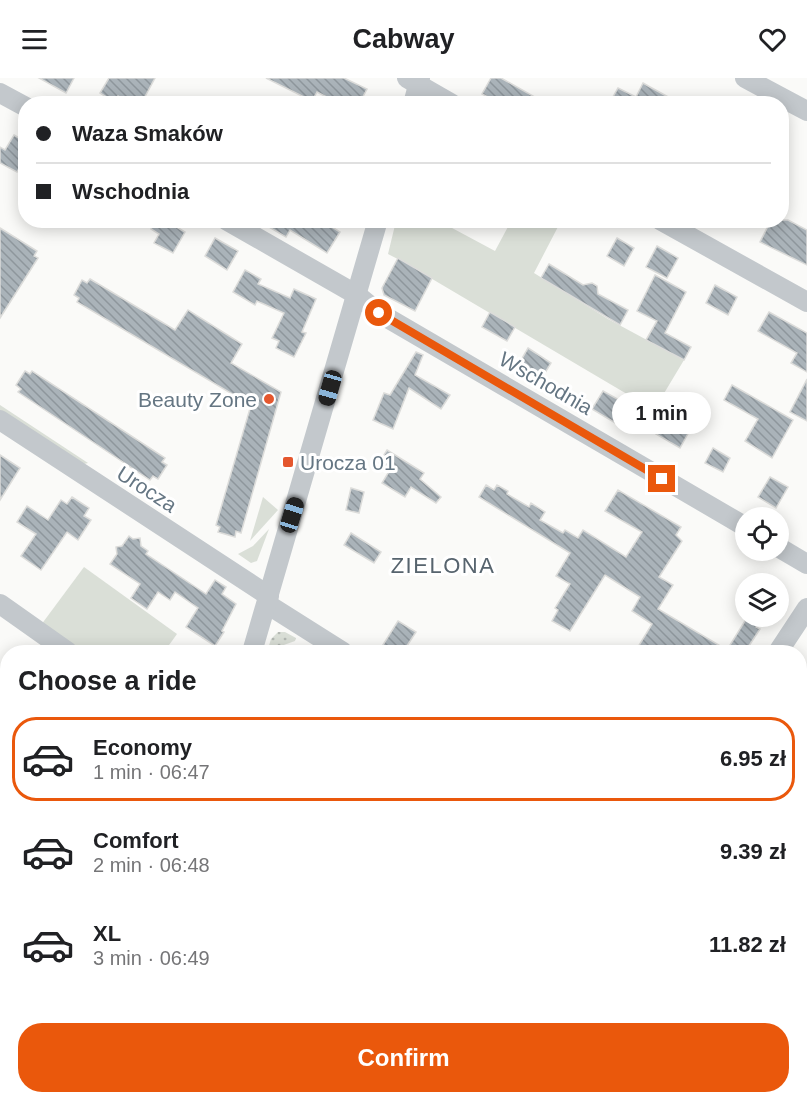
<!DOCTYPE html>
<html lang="en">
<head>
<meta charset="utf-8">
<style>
  :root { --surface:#fff; --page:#f2f2f2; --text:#202124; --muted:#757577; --line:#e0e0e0; --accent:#ea580c }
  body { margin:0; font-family:Helvetica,sans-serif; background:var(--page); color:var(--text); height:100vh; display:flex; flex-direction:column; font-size:22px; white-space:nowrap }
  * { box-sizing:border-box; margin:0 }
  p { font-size:20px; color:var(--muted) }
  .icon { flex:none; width:33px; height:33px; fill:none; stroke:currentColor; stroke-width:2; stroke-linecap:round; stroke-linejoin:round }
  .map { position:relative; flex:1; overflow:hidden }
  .side { position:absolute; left:0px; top:567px; width:807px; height:459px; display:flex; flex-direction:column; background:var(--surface); border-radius:24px 24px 0 0; box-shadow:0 3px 15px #0003 }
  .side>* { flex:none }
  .hud { position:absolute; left:18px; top:18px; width:771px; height:132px; border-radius:24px; box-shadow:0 3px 15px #0003; display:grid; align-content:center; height:132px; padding:0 18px; background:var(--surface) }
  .tools { position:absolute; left:735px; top:429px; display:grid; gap:12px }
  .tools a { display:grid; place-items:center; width:54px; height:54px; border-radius:50%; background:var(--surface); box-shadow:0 3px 15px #0003; font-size:30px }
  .end { position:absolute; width:27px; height:27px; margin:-14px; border:8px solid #ea580c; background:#fff; box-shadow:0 0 0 3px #fff }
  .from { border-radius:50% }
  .bubble { position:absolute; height:42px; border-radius:21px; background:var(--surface); box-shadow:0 3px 15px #0003; font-size:20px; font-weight:600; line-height:42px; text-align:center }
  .car { position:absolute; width:18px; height:36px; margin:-18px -9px; border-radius:8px; box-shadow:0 0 4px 2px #0007; background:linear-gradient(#222 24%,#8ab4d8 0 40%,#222 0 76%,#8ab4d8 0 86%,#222 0) }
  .hud b { display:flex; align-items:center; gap:21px; height:57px; font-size:22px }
  .hud b+b { border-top:2px solid var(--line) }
  .hud i { width:15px; height:15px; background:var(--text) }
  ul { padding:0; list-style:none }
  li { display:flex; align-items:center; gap:18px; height:84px; margin:0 12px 9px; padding:0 6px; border:3px solid transparent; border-radius:24px }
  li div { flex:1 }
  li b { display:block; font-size:22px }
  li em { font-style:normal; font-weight:600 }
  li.on { border-color:var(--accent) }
  li>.icon { width:54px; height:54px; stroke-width:1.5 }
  h2 { padding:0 18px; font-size:27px; line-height:72px }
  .cta { display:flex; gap:12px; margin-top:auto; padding:12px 18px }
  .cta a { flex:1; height:69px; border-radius:24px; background:var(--accent); color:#fff; font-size:24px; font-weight:600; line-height:69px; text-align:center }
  header { display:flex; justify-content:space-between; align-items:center; height:78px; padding:0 18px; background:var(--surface); font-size:27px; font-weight:600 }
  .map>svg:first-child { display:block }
  .built { fill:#e8e9e9 }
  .grass { fill:#dadfd7 }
  .park { fill:url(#park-dots) }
  .building { fill:url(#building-back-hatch); stroke:#dcdcda; stroke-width:1.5 }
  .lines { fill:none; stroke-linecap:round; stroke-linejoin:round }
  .minor { stroke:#c3c8cc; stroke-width:20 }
  .route { stroke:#ea580c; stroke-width:8 }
  .poi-dot { fill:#e4572e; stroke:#fff; stroke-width:2 }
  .labels { text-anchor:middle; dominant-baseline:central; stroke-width:6; stroke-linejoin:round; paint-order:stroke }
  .street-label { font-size:21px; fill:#657683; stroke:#fff }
  .poi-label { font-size:21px; fill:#657683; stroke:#fff; text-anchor:end }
  .neighbourhood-label { font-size:22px; letter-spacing:1.5px; fill:#57646e; stroke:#fff }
</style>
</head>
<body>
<header><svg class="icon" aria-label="menu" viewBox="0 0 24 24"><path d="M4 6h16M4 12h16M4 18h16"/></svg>Cabway<svg class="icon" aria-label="heart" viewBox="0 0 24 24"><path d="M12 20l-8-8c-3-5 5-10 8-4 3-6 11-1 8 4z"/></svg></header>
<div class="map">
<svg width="807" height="1026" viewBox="0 0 807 1026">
  <defs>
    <pattern id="park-dots" width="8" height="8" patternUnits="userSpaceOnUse" patternTransform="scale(1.5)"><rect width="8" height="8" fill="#dadfd7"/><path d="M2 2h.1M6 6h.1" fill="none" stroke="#b4b9b4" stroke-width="1.8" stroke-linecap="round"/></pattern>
    <pattern id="building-back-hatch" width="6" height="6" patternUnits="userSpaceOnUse" patternTransform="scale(1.5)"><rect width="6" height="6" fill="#aab3b9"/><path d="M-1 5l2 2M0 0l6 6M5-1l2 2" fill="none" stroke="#8e969c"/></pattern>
  </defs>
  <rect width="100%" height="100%" fill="#fafaf8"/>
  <polygon class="built" points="0,998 7,1003 8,1018 28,1019 39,1026 0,1026"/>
  <g class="grass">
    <polygon points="396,143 439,143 495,173 511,143 561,143 534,195 608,241 684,282 654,332 417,192 417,191 388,176"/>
    <polygon points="0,327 88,385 80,387 0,334"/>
    <polygon points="263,419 278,432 250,463"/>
    <polygon points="269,451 257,483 251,485 238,476 253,468"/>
    <polygon points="84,489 177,556 164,574 79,574 41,547"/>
    <polygon points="0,593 7,599 7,661 0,655"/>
  </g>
  <polygon class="park" points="278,554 285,554 296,560 295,563 281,568 279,574 267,574 271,561"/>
  <g class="building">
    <polygon points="39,0 74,0 66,15"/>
    <polygon points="109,0 155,0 141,26 131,26 118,18 114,24 100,15"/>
    <polygon points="266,0 344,0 367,11 359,26 340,26 317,14 312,23"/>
    <polygon points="491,0 501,0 547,26 501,26 482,16"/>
    <polygon points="643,5 650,9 681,26 609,26 618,10 636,19"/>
    <polygon points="14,57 26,64 26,80 17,94 0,85 0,69 5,72"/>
    <polygon points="156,142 165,142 185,154 173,175 154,165 159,156 151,151"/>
    <polygon points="257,142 321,142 340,154 327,175 290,152 286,159"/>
    <polygon points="771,142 788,142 807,152 807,187 760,164"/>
    <polygon points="0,150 37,173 34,178 38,180 0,240"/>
    <polygon points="215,160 238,173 227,192 205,178"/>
    <polygon points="617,160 634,170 624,188 607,178"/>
    <polygon points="657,168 678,180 667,200 646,189"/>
    <polygon points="398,180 432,200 415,233 384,217 382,210"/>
    <polygon points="549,186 583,207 592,205 597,208 598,216 628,232 620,247 541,200"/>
    <polygon points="245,192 261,201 258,206 290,220 294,211 316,221 302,254 306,255 294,279 276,270 279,263 272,260 284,235 257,223 255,227 233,214"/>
    <polygon points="655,197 686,214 665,255 691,269 684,282 646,262 657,243 637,233"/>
    <polygon points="90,201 175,252 188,232 242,266 231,285 281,314 241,455 236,453 235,459 218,454 220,449 216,447 251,327 77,224 79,220 74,217 82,202 87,205"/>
    <polygon points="715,207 737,219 728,237 706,225"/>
    <polygon points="490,234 515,249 507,263 482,249"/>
    <polygon points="769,234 807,255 807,294 791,285 797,275 758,253"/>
    <polygon points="528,270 551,285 540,303 517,289"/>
    <polygon points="416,274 423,277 415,297 450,317 441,331 409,310 393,351 373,342 384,315 390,317"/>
    <polygon points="25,293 30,296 32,293 165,380 162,384 167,387 158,401 153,398 150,402 18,314 21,311 16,307"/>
    <polygon points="807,301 807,343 790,334"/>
    <polygon points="732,307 793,342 772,380 745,363 758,341 724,322"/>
    <polygon points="603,313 637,332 629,347 620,341 617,346 592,331"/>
    <polygon points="667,338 690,352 680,370 656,356"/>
    <polygon points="713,370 730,380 723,394 705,385"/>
    <polygon points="387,372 424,395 420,401 441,419 436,425 411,409 405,419 382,405 390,392 379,385"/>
    <polygon points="0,377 20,390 0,422"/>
    <polygon points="770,399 788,409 776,430 758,419"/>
    <polygon points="486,407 494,412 497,407 508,413 507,416 529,429 531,425 545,434 540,442 563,455 565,452 578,460 583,452 626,479 642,454 605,433 618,412 681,449 676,457 682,463 659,499 673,507 658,531 727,572 748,538 763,538 756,549 760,551 745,574 635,574 652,546 632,533 640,519 605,497 570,553 552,543 558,532 555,530 570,506 556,498 570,475 479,419"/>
    <polygon points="351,410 364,414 359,435 346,432"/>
    <polygon points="72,419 89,430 84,438 91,442 78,462 67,454 41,492 21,478 36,456 17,444 27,428 48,442 61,422 67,426"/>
    <polygon points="351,455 381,474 374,485 344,467"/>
    <polygon points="129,458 133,461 140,460 141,468 148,473 146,476 206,516 215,502 226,509 222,516 236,526 222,553 224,554 215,568 186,549 198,530 175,514 170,522 158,514 147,531 131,520 140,506 110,486 117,476 116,469 122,468"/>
    <polygon points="398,543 416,554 403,574 388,574 381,570"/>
  </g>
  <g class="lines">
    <g class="minor">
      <polyline points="407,0 452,26"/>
      <polyline points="745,0 807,33"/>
      <polyline points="0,15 26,29"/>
      <polyline points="413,26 420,0"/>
      <polyline points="226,142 357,217 379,235 746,449"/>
      <polyline points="660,142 807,224"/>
      <polyline points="0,342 269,518"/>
      <polyline points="778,469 807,486"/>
      <polyline points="0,526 68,574"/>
      <polyline points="267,526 343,574"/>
      <polyline points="252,574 378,142"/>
      <polyline points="778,574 807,530"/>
      <polyline points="0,727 8,733"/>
      <polyline points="800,869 807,874"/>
      <polyline points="0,971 8,976"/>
      <polyline points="66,1018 77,1026"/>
      <polyline points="471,1018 473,1026"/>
      <polyline points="113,1026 115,1018"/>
    </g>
  </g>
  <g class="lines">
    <polyline class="route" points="379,235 662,401"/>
  </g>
  <g class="poi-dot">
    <circle cx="269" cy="321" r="6"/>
    <rect x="282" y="378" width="12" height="12" rx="3"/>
  </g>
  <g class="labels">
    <g class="street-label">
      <text transform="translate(546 305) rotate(30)">Wschodnia</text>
      <text transform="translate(147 411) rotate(33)">Urocza</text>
    </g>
    <g class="poi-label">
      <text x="257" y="321">Beauty Zone</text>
      <text x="300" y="384" text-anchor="start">Urocza 01</text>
    </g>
    <g class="neighbourhood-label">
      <text x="443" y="487">ZIELONA</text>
    </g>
  </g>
</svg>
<div class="tools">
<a><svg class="icon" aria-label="locate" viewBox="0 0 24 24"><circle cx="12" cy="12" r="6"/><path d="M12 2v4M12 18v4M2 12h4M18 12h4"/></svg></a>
<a><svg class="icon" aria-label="layers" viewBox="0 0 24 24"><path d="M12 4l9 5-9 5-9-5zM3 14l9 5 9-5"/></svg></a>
</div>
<i class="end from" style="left:379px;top:235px"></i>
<i class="end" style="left:662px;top:401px"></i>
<div class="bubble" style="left:612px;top:314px;width:99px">1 min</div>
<i class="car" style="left:330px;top:310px;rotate:196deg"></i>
<i class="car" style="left:292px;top:437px;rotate:17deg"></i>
<div class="hud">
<b><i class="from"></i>Waza Smaków</b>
<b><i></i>Wschodnia</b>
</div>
<section class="side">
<h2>Choose a ride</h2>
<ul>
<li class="on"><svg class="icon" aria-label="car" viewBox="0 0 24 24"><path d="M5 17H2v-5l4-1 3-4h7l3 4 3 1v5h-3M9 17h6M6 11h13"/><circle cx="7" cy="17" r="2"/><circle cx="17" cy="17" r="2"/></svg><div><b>Economy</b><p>1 min · 06:47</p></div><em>6.95 zł</em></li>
<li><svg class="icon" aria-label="car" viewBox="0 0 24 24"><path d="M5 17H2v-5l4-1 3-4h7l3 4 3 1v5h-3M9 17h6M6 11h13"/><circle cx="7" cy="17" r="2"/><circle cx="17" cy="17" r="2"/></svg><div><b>Comfort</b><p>2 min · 06:48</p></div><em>9.39 zł</em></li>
<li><svg class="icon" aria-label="car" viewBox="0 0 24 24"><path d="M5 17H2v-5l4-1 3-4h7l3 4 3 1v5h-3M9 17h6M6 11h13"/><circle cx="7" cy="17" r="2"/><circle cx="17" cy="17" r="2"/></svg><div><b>XL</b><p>3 min · 06:49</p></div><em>11.82 zł</em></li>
</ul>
<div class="cta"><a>Confirm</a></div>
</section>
</div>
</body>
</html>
